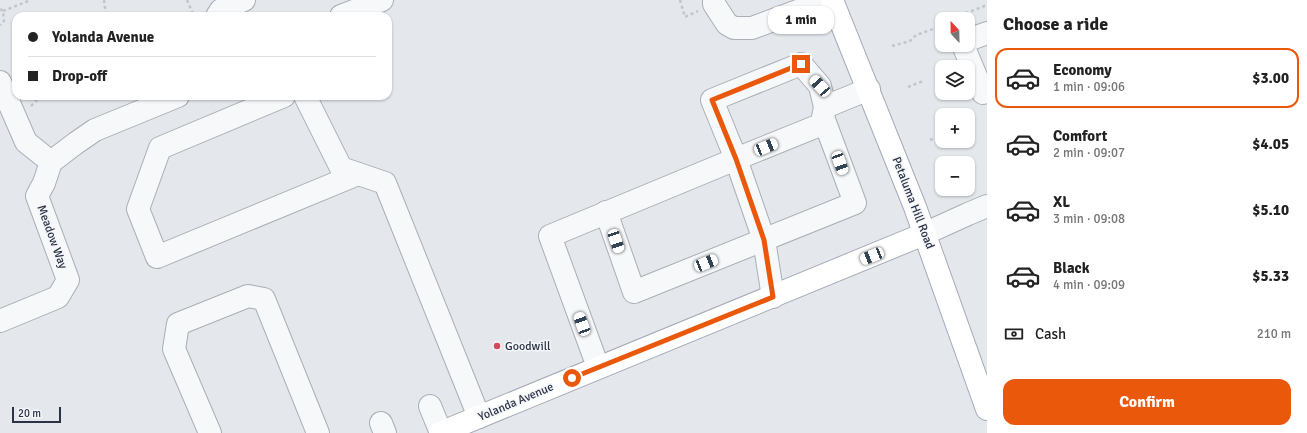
<!DOCTYPE html>
<html lang="en">
<head>
<meta charset="utf-8">
<style>
  :root { --surface:#fff; --page:#f6f6f6; --text:#222; --muted:#767676; --line:#e0e0e0; --accent:#ea580c }
  body { margin:0; font-family:Signika,sans-serif; background:var(--page); color:var(--text); height:100vh; display:flex; flex-direction:column; font-size:15px; white-space:nowrap }
  * { box-sizing:border-box; margin:0 }
  p { font-size:13px; color:var(--muted) }
  .icon { flex:none; width:22px; height:22px; fill:none; stroke:currentColor; stroke-width:2; stroke-linecap:round; stroke-linejoin:round }
  .map { position:relative; flex:1; overflow:hidden }
  .drawer { display:flex; flex-direction:column; background:var(--surface); width:320px }
  .drawer>* { flex:none }
  .guide { position:absolute; left:12px; top:12px; width:380px; height:88px; border-radius:12px; box-shadow:0 1px 3px #0004; display:grid; align-content:center; height:88px; padding:0 16px; background:var(--surface) }
  .needle { width:26px; rotate:338deg }
  .controls { position:absolute; left:935px; top:12px; display:grid; gap:8px }
  .controls a { display:grid; place-items:center; width:40px; height:40px; border-radius:8px; background:var(--surface); box-shadow:0 1px 3px #0004; font-size:20px }
  .scale { position:absolute; left:12px; bottom:10px; width:49px; box-sizing:border-box; padding-left:4px; border:2px solid #2b3445; border-top:0; font-size:11px; line-height:14px; white-space:nowrap; color:#2b3445; -webkit-text-stroke:3px #f4f6f9; paint-order:stroke }
  .end { position:absolute; width:18px; height:18px; margin:-9px; border:5px solid #ea580c; background:#fff; box-shadow:0 0 0 2px #fff }
  .from { border-radius:50% }
  .bubble { position:absolute; height:28px; border-radius:12px; background:var(--surface); box-shadow:0 1px 3px #0004; font-size:13px; font-weight:800; line-height:28px; text-align:center }
  .car { position:absolute; width:12px; height:24px; margin:-12px -6px; border-radius:5px; box-shadow:0 0 3px 1px #0007; background:linear-gradient(#fff 24%,#345 0 40%,#fff 0 76%,#345 0 86%,#fff 0) }
  .guide b { display:flex; align-items:center; gap:14px; height:38px; font-size:15px }
  .guide b+b { border-top:1px solid var(--line) }
  .guide i { width:10px; height:10px; background:var(--text) }
  ul { padding:0; list-style:none }
  li { display:flex; align-items:center; gap:12px; height:60px; margin:0 8px 6px; padding:0 8px; border:2px solid transparent; border-radius:12px }
  li div { flex:1 }
  li b { display:block; font-size:15px }
  li em { font-style:normal; font-weight:800 }
  li.selected { border-color:var(--accent) }
  li>.icon { width:36px; height:36px; stroke-width:1.5 }
  h2 { padding:0 16px; font-size:18px; line-height:48px }
  .pay { display:flex; align-items:center; gap:10px; height:44px; padding:0 16px; font-size:15px }
  .pay p { margin-inline-start:auto }
  .primary-button { display:flex; gap:8px; margin-top:auto; padding:8px 16px }
  .primary-button a { flex:1; height:46px; border-radius:12px; background:var(--accent); color:#fff; font-size:16px; font-weight:800; line-height:46px; text-align:center }
  main { display:flex; flex:1; min-height:0 }
  .map>svg:first-child { display:block }
  .lines { fill:none; stroke-linecap:round; stroke-linejoin:round }
  .minor-casing { stroke:#a9aeb7; stroke-width:24 }
  .major-casing { stroke:#a3abb8; stroke-width:24 }
  .path { stroke:#c2c5cb; stroke-width:2.5; stroke-dasharray:3 3; stroke-linecap:butt }
  .minor { stroke:#f7f8fa; stroke-width:22 }
  .major { stroke:#fff; stroke-width:22 }
  .route { stroke:#ea580c; stroke-width:5 }
  .poi-dot { fill:#d1495b; stroke:#f4f6f9; stroke-width:1.5 }
  .labels { text-anchor:middle; dominant-baseline:central; stroke-width:3; stroke-linejoin:round; paint-order:stroke }
  .street-label { font-size:12px; fill:#2b3445; stroke:#f4f6f9 }
  .poi-label { font-size:12px; fill:#2b3445; stroke:#f4f6f9; text-anchor:start }
</style>
</head>
<body>
<main>
<div class="map">
<svg width="987" height="433" viewBox="0 0 987 433">
  <rect width="100%" height="100%" fill="#e4e7ec"/>
  <g class="lines">
    <defs>
      <g id="minor">
        <polyline points="714,0 714,4 727,24 734,28 752,28 827,0"/>
        <polyline points="217,16 221,10 244,0"/>
        <polyline points="341,16 382,0"/>
        <polyline points="968,40 987,33"/>
        <polyline points="963,45 983,93"/>
        <polyline points="0,82 26,142 51,162"/>
        <polyline points="284,96 160,148 138,209 157,257 358,174"/>
        <polyline points="305,96 341,168 385,183 479,417"/>
        <polyline points="825,107 869,89"/>
        <polyline points="606,212 634,292 855,203 823,117 825,107 820,86 801,64 712,100 736,159 825,123"/>
        <polyline points="924,234 968,214 987,206"/>
        <polyline points="0,321 58,297 68,280 37,196 44,183 51,162 76,143 95,130 178,96"/>
        <polyline points="598,367 550,236 736,159 764,240 773,297"/>
        <polyline points="430,406 441,433"/>
        <polyline points="381,423 385,433"/>
        <polyline points="210,433 174,349 178,324 248,296 264,299 318,433"/>
      </g>
      <g id="major">
        <polyline points="832,0 915,207 987,409"/>
        <polyline points="440,433 924,234"/>
      </g>
    </defs>
    <use href="#minor" class="minor-casing"/>
    <use href="#major" class="major-casing"/>
    <g class="path">
      <polyline points="104,0 106,16"/>
      <polyline points="187,0 194,16"/>
      <polyline points="680,0 685,17 698,11"/>
      <polyline points="0,9 3,11 4,21 0,25"/>
      <polyline points="3,11 31,0"/>
      <polyline points="955,19 961,15 987,5"/>
      <polyline points="892,46 910,41 916,35 942,26"/>
      <polyline points="908,87 923,81"/>
      <polyline points="31,106 36,101 36,96"/>
      <polyline points="930,140 942,135"/>
      <polyline points="940,166 942,167"/>
    </g>
    <use href="#minor" class="minor"/>
    <use href="#major" class="major"/>
  </g>
  <g class="lines">
    <polyline class="route" points="572,378 773,297 764,240 736,159 712,100 801,64"/>
  </g>
  <circle class="poi-dot" cx="497" cy="346" r="4"/>
  <g class="labels">
    <g class="street-label">
      <text transform="translate(913 203) rotate(69)">Petaluma Hill Road</text>
      <text transform="translate(52 237) rotate(70)">Meadow Way</text>
      <text transform="translate(516 402) rotate(-23)">Yolanda Avenue</text>
    </g>
    <g class="poi-label">
      <text x="505" y="346">Goodwill</text>
    </g>
  </g>
</svg>
<div class="controls">
<a><svg class="needle" viewBox="-14 -14 28 28"><path d="M0-13l5 13h-10z" fill="#e53935"/><path d="M0 13l5-13h-10z" fill="#767676"/></svg></a>
<a><svg class="icon" aria-label="layers" viewBox="0 0 24 24"><path d="M12 4l9 5-9 5-9-5zM3 14l9 5 9-5"/></svg></a>
<a>+</a>
<a>−</a>
</div>
<div class="scale">20 m</div>
<i class="end from" style="left:572px;top:378px"></i>
<i class="end" style="left:801px;top:64px"></i>
<div class="bubble" style="left:768px;top:6px;width:66px">1 min</div>
<i class="car" style="left:820px;top:86px;rotate:318deg"></i>
<i class="car" style="left:766px;top:147px;rotate:68deg"></i>
<i class="car" style="left:840px;top:163px;rotate:160deg"></i>
<i class="car" style="left:616px;top:241px;rotate:161deg"></i>
<i class="car" style="left:872px;top:256px;rotate:248deg"></i>
<i class="car" style="left:706px;top:263px;rotate:68deg"></i>
<i class="car" style="left:582px;top:324px;rotate:340deg"></i>
<div class="guide">
<b><i class="from"></i>Yolanda Avenue</b>
<b><i></i>Drop-off</b>
</div>
</div>
<section class="drawer">
<h2>Choose a ride</h2>
<ul>
<li class="selected"><svg class="icon" aria-label="car" viewBox="0 0 24 24"><path d="M5 17H2v-5l4-1 3-4h7l3 4 3 1v5h-3M9 17h6M6 11h13"/><circle cx="7" cy="17" r="2"/><circle cx="17" cy="17" r="2"/></svg><div><b>Economy</b><p>1 min · 09:06</p></div><em>$3.00</em></li>
<li><svg class="icon" aria-label="car" viewBox="0 0 24 24"><path d="M5 17H2v-5l4-1 3-4h7l3 4 3 1v5h-3M9 17h6M6 11h13"/><circle cx="7" cy="17" r="2"/><circle cx="17" cy="17" r="2"/></svg><div><b>Comfort</b><p>2 min · 09:07</p></div><em>$4.05</em></li>
<li><svg class="icon" aria-label="car" viewBox="0 0 24 24"><path d="M5 17H2v-5l4-1 3-4h7l3 4 3 1v5h-3M9 17h6M6 11h13"/><circle cx="7" cy="17" r="2"/><circle cx="17" cy="17" r="2"/></svg><div><b>XL</b><p>3 min · 09:08</p></div><em>$5.10</em></li>
<li><svg class="icon" aria-label="car" viewBox="0 0 24 24"><path d="M5 17H2v-5l4-1 3-4h7l3 4 3 1v5h-3M9 17h6M6 11h13"/><circle cx="7" cy="17" r="2"/><circle cx="17" cy="17" r="2"/></svg><div><b>Black</b><p>4 min · 09:09</p></div><em>$5.33</em></li>
</ul>
<div class="pay"><svg class="icon" aria-label="cash" viewBox="0 0 24 24"><path d="M3 7h18v10H3z"/><circle cx="12" cy="12" r="2"/></svg>Cash<p>210 m</p></div>
<div class="primary-button"><a>Confirm</a></div>
</section>
</main>
</body>
</html>
